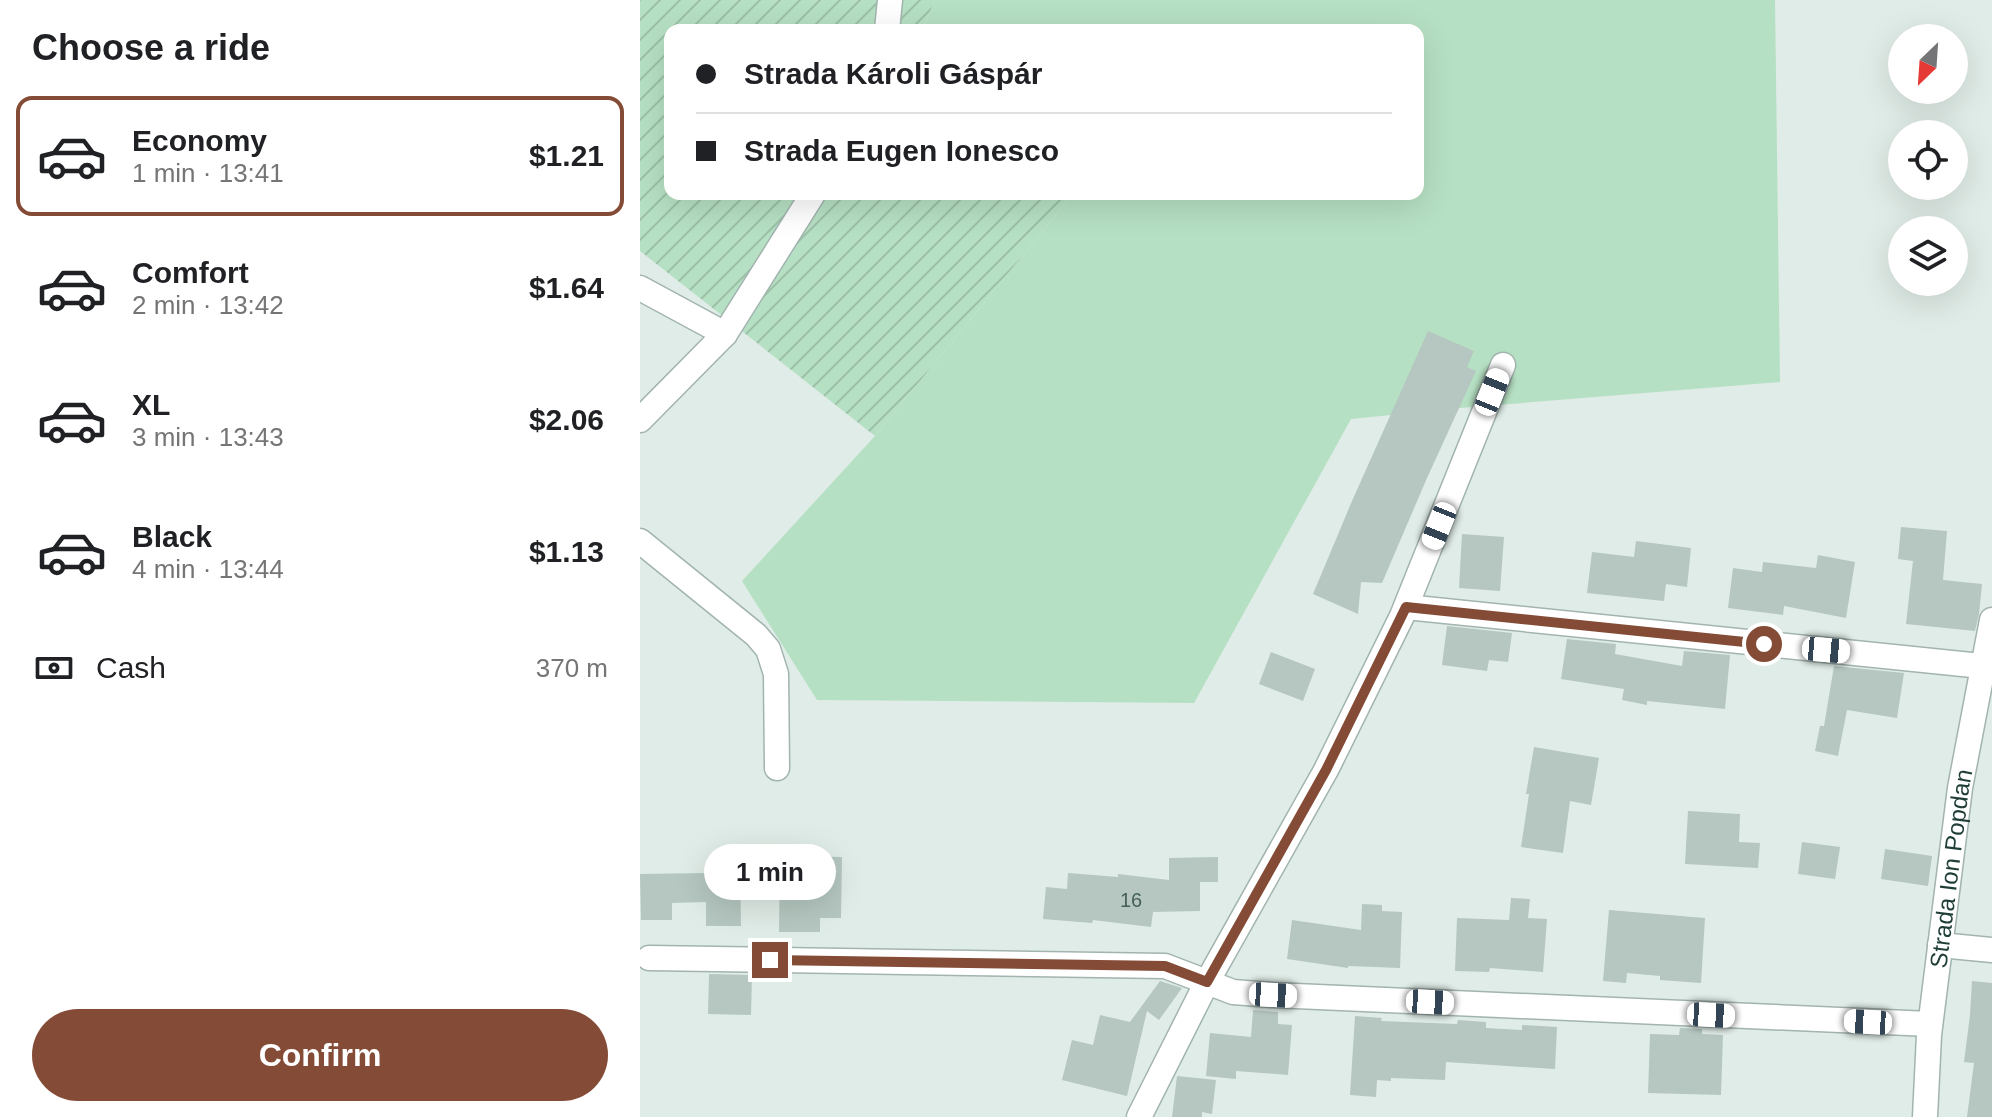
<!DOCTYPE html>
<html lang="en">
<head>
<meta charset="utf-8">
<style>
  :root { --surface:#fff; --page:#f6f6f6; --text:#202124; --muted:#757577; --line:#e0e0e0; --accent:#844b36 }
  body { margin:0; font-family:Arial,sans-serif; background:var(--page); color:var(--text); height:100vh; display:flex; flex-direction:column; font-size:30px; white-space:nowrap }
  * { box-sizing:border-box; margin:0 }
  p { font-size:26px; color:var(--muted) }
  .icon { flex:none; width:44px; height:44px; fill:none; stroke:currentColor; stroke-width:2; stroke-linecap:round; stroke-linejoin:round }
  .map { position:relative; flex:1; overflow:hidden }
  .sheet { display:flex; flex-direction:column; background:var(--surface); width:640px }
  .sheet>* { flex:none }
  .banner { position:absolute; left:24px; top:24px; width:760px; height:176px; border-radius:16px; box-shadow:0 8px 32px #0002; display:grid; align-content:center; height:176px; padding:0 32px; background:var(--surface) }
  .needle { width:52px; rotate:205deg }
  .tools { position:absolute; left:1248px; top:24px; display:grid; gap:16px }
  .tools a { display:grid; place-items:center; width:80px; height:80px; border-radius:50%; background:var(--surface); box-shadow:0 8px 32px #0002; font-size:40px }
  .end { position:absolute; width:36px; height:36px; margin:-18px; border:10px solid #844b36; background:#fff; box-shadow:0 0 0 4px #fff }
  .from { border-radius:50% }
  .bubble { position:absolute; height:56px; border-radius:28px; background:var(--surface); box-shadow:0 8px 32px #0002; font-size:26px; font-weight:600; line-height:56px; text-align:center }
  .car { position:absolute; width:24px; height:48px; margin:-24px -12px; border-radius:10px; box-shadow:0 0 6px 2px #0007; background:linear-gradient(#fff 24%,#345 0 40%,#fff 0 76%,#345 0 86%,#fff 0) }
  .banner b { display:flex; align-items:center; gap:28px; height:76px; font-size:30px }
  .banner b+b { border-top:2px solid var(--line) }
  .banner i { width:20px; height:20px; background:var(--text) }
  ul { padding:0; list-style:none }
  li { display:flex; align-items:center; gap:24px; height:120px; margin:0 16px 12px; padding:0 16px; border:4px solid transparent; border-radius:16px }
  li div { flex:1 }
  li b { display:block; font-size:30px }
  li em { font-style:normal; font-weight:600 }
  li.on { border-color:var(--accent) }
  li>.icon { width:72px; height:72px; stroke-width:1.5 }
  h2 { padding:0 32px; font-size:36px; line-height:96px }
  .pay { display:flex; align-items:center; gap:20px; height:88px; padding:0 32px; font-size:30px }
  .pay p { margin-inline-start:auto }
  .action { display:flex; gap:16px; margin-top:auto; padding:16px 32px }
  .action a { flex:1; height:92px; border-radius:48px; background:var(--accent); color:#fff; font-size:32px; font-weight:600; line-height:92px; text-align:center }
  main { display:flex; flex:1; min-height:0 }
  .map>svg:first-child { display:block }
  .grass { fill:#b6e0c3 }
  .garden { fill:url(#garden-furrows) }
  .building { fill:#b5c7c0 }
  .lines { fill:none; stroke-linecap:round; stroke-linejoin:round }
  .minor-casing { stroke:#a2b4af; stroke-width:27 }
  .minor { stroke:#fff; stroke-width:24 }
  .route { stroke:#844b36; stroke-width:10 }
  .labels { text-anchor:middle; dominant-baseline:central; stroke-width:6; stroke-linejoin:round; paint-order:stroke }
  .number-label { font-size:20px; fill:#446059 }
  .street-label { font-size:24px; fill:#1f3e37; stroke:#f0f9f5 }
</style>
</head>
<body>
<main>
<section class="sheet">
<h2>Choose a ride</h2>
<ul>
<li class="on"><svg class="icon" aria-label="car" viewBox="0 0 24 24"><path d="M5 17H2v-5l4-1 3-4h7l3 4 3 1v5h-3M9 17h6M6 11h13"/><circle cx="7" cy="17" r="2"/><circle cx="17" cy="17" r="2"/></svg><div><b>Economy</b><p>1 min · 13:41</p></div><em>$1.21</em></li>
<li><svg class="icon" aria-label="car" viewBox="0 0 24 24"><path d="M5 17H2v-5l4-1 3-4h7l3 4 3 1v5h-3M9 17h6M6 11h13"/><circle cx="7" cy="17" r="2"/><circle cx="17" cy="17" r="2"/></svg><div><b>Comfort</b><p>2 min · 13:42</p></div><em>$1.64</em></li>
<li><svg class="icon" aria-label="car" viewBox="0 0 24 24"><path d="M5 17H2v-5l4-1 3-4h7l3 4 3 1v5h-3M9 17h6M6 11h13"/><circle cx="7" cy="17" r="2"/><circle cx="17" cy="17" r="2"/></svg><div><b>XL</b><p>3 min · 13:43</p></div><em>$2.06</em></li>
<li><svg class="icon" aria-label="car" viewBox="0 0 24 24"><path d="M5 17H2v-5l4-1 3-4h7l3 4 3 1v5h-3M9 17h6M6 11h13"/><circle cx="7" cy="17" r="2"/><circle cx="17" cy="17" r="2"/></svg><div><b>Black</b><p>4 min · 13:44</p></div><em>$1.13</em></li>
</ul>
<div class="pay"><svg class="icon" aria-label="cash" viewBox="0 0 24 24"><path d="M3 7h18v10H3z"/><circle cx="12" cy="12" r="2"/></svg>Cash<p>370 m</p></div>
<div class="action"><a>Confirm</a></div>
</section>
<div class="map">
<svg width="1352" height="1117" viewBox="0 0 1352 1117">
  <defs>
    <pattern id="garden-furrows" width="10" height="10" patternUnits="userSpaceOnUse" patternTransform="scale(2)"><rect width="10" height="10" fill="#b6e0c3"/><path d="M-1 1l2-2M0 10L10 0M9 11l2-2" fill="none" stroke="#9cc1a8"/></pattern>
  </defs>
  <rect width="100%" height="100%" fill="#e0ece7"/>
  <polygon class="grass" points="295,0 1135,0 1140,382 820,408 711,419 554,703 177,700 102,581 235,436 433,194 778,194 778,30 282,30"/>
  <polygon class="garden" points="0,0 295,0 282,30 30,30 30,194 433,194 235,436 0,251"/>
  <g class="building">
    <polygon points="788,331 834,351 827,367 836,371 787,478 742,583 721,582 718,614 673,594 712,501"/>
    <polygon points="1261,527 1307,531 1303,580 1342,584 1339,614 1335,631 1266,624 1273,561 1258,559"/>
    <polygon points="822,534 864,537 860,591 819,588"/>
    <polygon points="996,541 1051,548 1047,587 1026,584 1024,601 947,593 952,552 994,557"/>
    <polygon points="1178,555 1215,562 1206,618 1144,606 1143,615 1088,608 1093,568 1122,572 1123,562 1176,568"/>
    <polygon points="807,626 872,633 868,662 849,660 847,671 802,665"/>
    <polygon points="927,639 976,644 975,654 1042,666 1044,651 1090,655 1085,709 1007,701 1007,705 982,700 984,689 921,679"/>
    <polygon points="631,652 675,669 663,701 619,684"/>
    <polygon points="1194,666 1264,673 1257,718 1207,710 1198,756 1175,751 1180,726 1184,726"/>
    <polygon points="894,747 959,758 951,805 930,801 923,853 881,847 889,794 886,794"/>
    <polygon points="1048,811 1100,814 1099,842 1120,843 1118,868 1045,864"/>
    <polygon points="1162,842 1200,847 1195,879 1158,874"/>
    <polygon points="1245,849 1292,856 1288,886 1241,879"/>
    <polygon points="140,856 202,857 201,918 180,918 180,932 139,932"/>
    <polygon points="578,857 578,882 560,882 560,911 513,912 511,927 453,920 452,923 403,919 406,887 427,889 428,873 478,877 478,874 529,880 529,858"/>
    <polygon points="66,869 100,869 101,926 66,926 66,902 32,903 32,920 1,920 0,874 66,873"/>
    <polygon points="871,898 890,899 888,918 907,919 903,972 850,968 849,972 815,971 817,918 869,920"/>
    <polygon points="722,904 742,905 742,911 762,912 760,968 708,966 708,968 647,959 652,920 721,930"/>
    <polygon points="969,910 1065,918 1061,983 1020,980 1020,976 987,973 986,983 963,981"/>
    <polygon points="69,974 112,975 111,1015 68,1014"/>
    <polygon points="520,981 542,988 519,1020 507,1011 487,1096 422,1080 432,1040 453,1045 460,1015 490,1022"/>
    <polygon points="1332,981 1352,983 1352,1117 1327,1117 1334,1063 1324,1062 1330,1015"/>
    <polygon points="613,1010 638,1012 638,1024 652,1025 648,1075 596,1071 596,1079 566,1076 570,1033 611,1037"/>
    <polygon points="715,1016 742,1018 741,1021 817,1024 818,1020 846,1022 846,1028 882,1030 882,1025 917,1027 915,1069 806,1062 805,1080 751,1078 751,1081 737,1080 736,1097 710,1095"/>
    <polygon points="1040,1028 1062,1029 1062,1034 1083,1035 1081,1095 1008,1093 1010,1034 1039,1035"/>
    <polygon points="537,1076 576,1080 572,1114 562,1112 562,1117 532,1117"/>
  </g>
  <g class="lines">
    <defs>
      <g id="minor">
        <polyline points="247,30 250,0"/>
        <polyline points="0,288 85,334"/>
        <polyline points="0,420 85,334 173,194"/>
        <polyline points="0,541 116,635 128,649 136,674 137,768"/>
        <polyline points="766,607 1352,667"/>
        <polyline points="1300,945 1352,950"/>
        <polyline points="9,958 525,966 593,992 633,995 1290,1024"/>
        <polyline points="499,1117 567,982 686,770 762,616 863,365"/>
        <path id="s1" d="M1285 1117 1289 1035 1320 788 1352 620"/>
      </g>
    </defs>
    <use href="#minor" class="minor-casing"/>
    <use href="#minor" class="minor"/>
  </g>
  <g class="lines">
    <polyline class="route" points="130,960 525,966 567,982 686,770 766,607 1124,644"/>
  </g>
  <g class="labels">
    <g class="number-label">
      <text x="491" y="900">16</text>
    </g>
    <g class="street-label">
      <text stroke="none"><textPath href="#s1" startOffset="250">Strada Ion Popdan</textPath></text>
    </g>
  </g>
</svg>
<div class="tools">
<a><svg class="needle" viewBox="-14 -14 28 28"><path d="M0-13l5 13h-10z" fill="#e53935"/><path d="M0 13l5-13h-10z" fill="#757577"/></svg></a>
<a><svg class="icon" aria-label="locate" viewBox="0 0 24 24"><circle cx="12" cy="12" r="6"/><path d="M12 2v4M12 18v4M2 12h4M18 12h4"/></svg></a>
<a><svg class="icon" aria-label="layers" viewBox="0 0 24 24"><path d="M12 4l9 5-9 5-9-5zM3 14l9 5 9-5"/></svg></a>
</div>
<i class="end from" style="left:1124px;top:644px"></i>
<i class="end" style="left:130px;top:960px"></i>
<div class="bubble" style="left:64px;top:844px;width:132px">1 min</div>
<i class="car" style="left:852px;top:392px;rotate:22deg"></i>
<i class="car" style="left:799px;top:526px;rotate:202deg"></i>
<i class="car" style="left:1186px;top:650px;rotate:95deg"></i>
<i class="car" style="left:633px;top:995px;rotate:93deg"></i>
<i class="car" style="left:790px;top:1002px;rotate:93deg"></i>
<i class="car" style="left:1071px;top:1015px;rotate:93deg"></i>
<i class="car" style="left:1228px;top:1022px;rotate:273deg"></i>
<div class="banner">
<b><i class="from"></i>Strada Károli Gáspár</b>
<b><i></i>Strada Eugen Ionesco</b>
</div>
</div>
</main>
</body>
</html>
